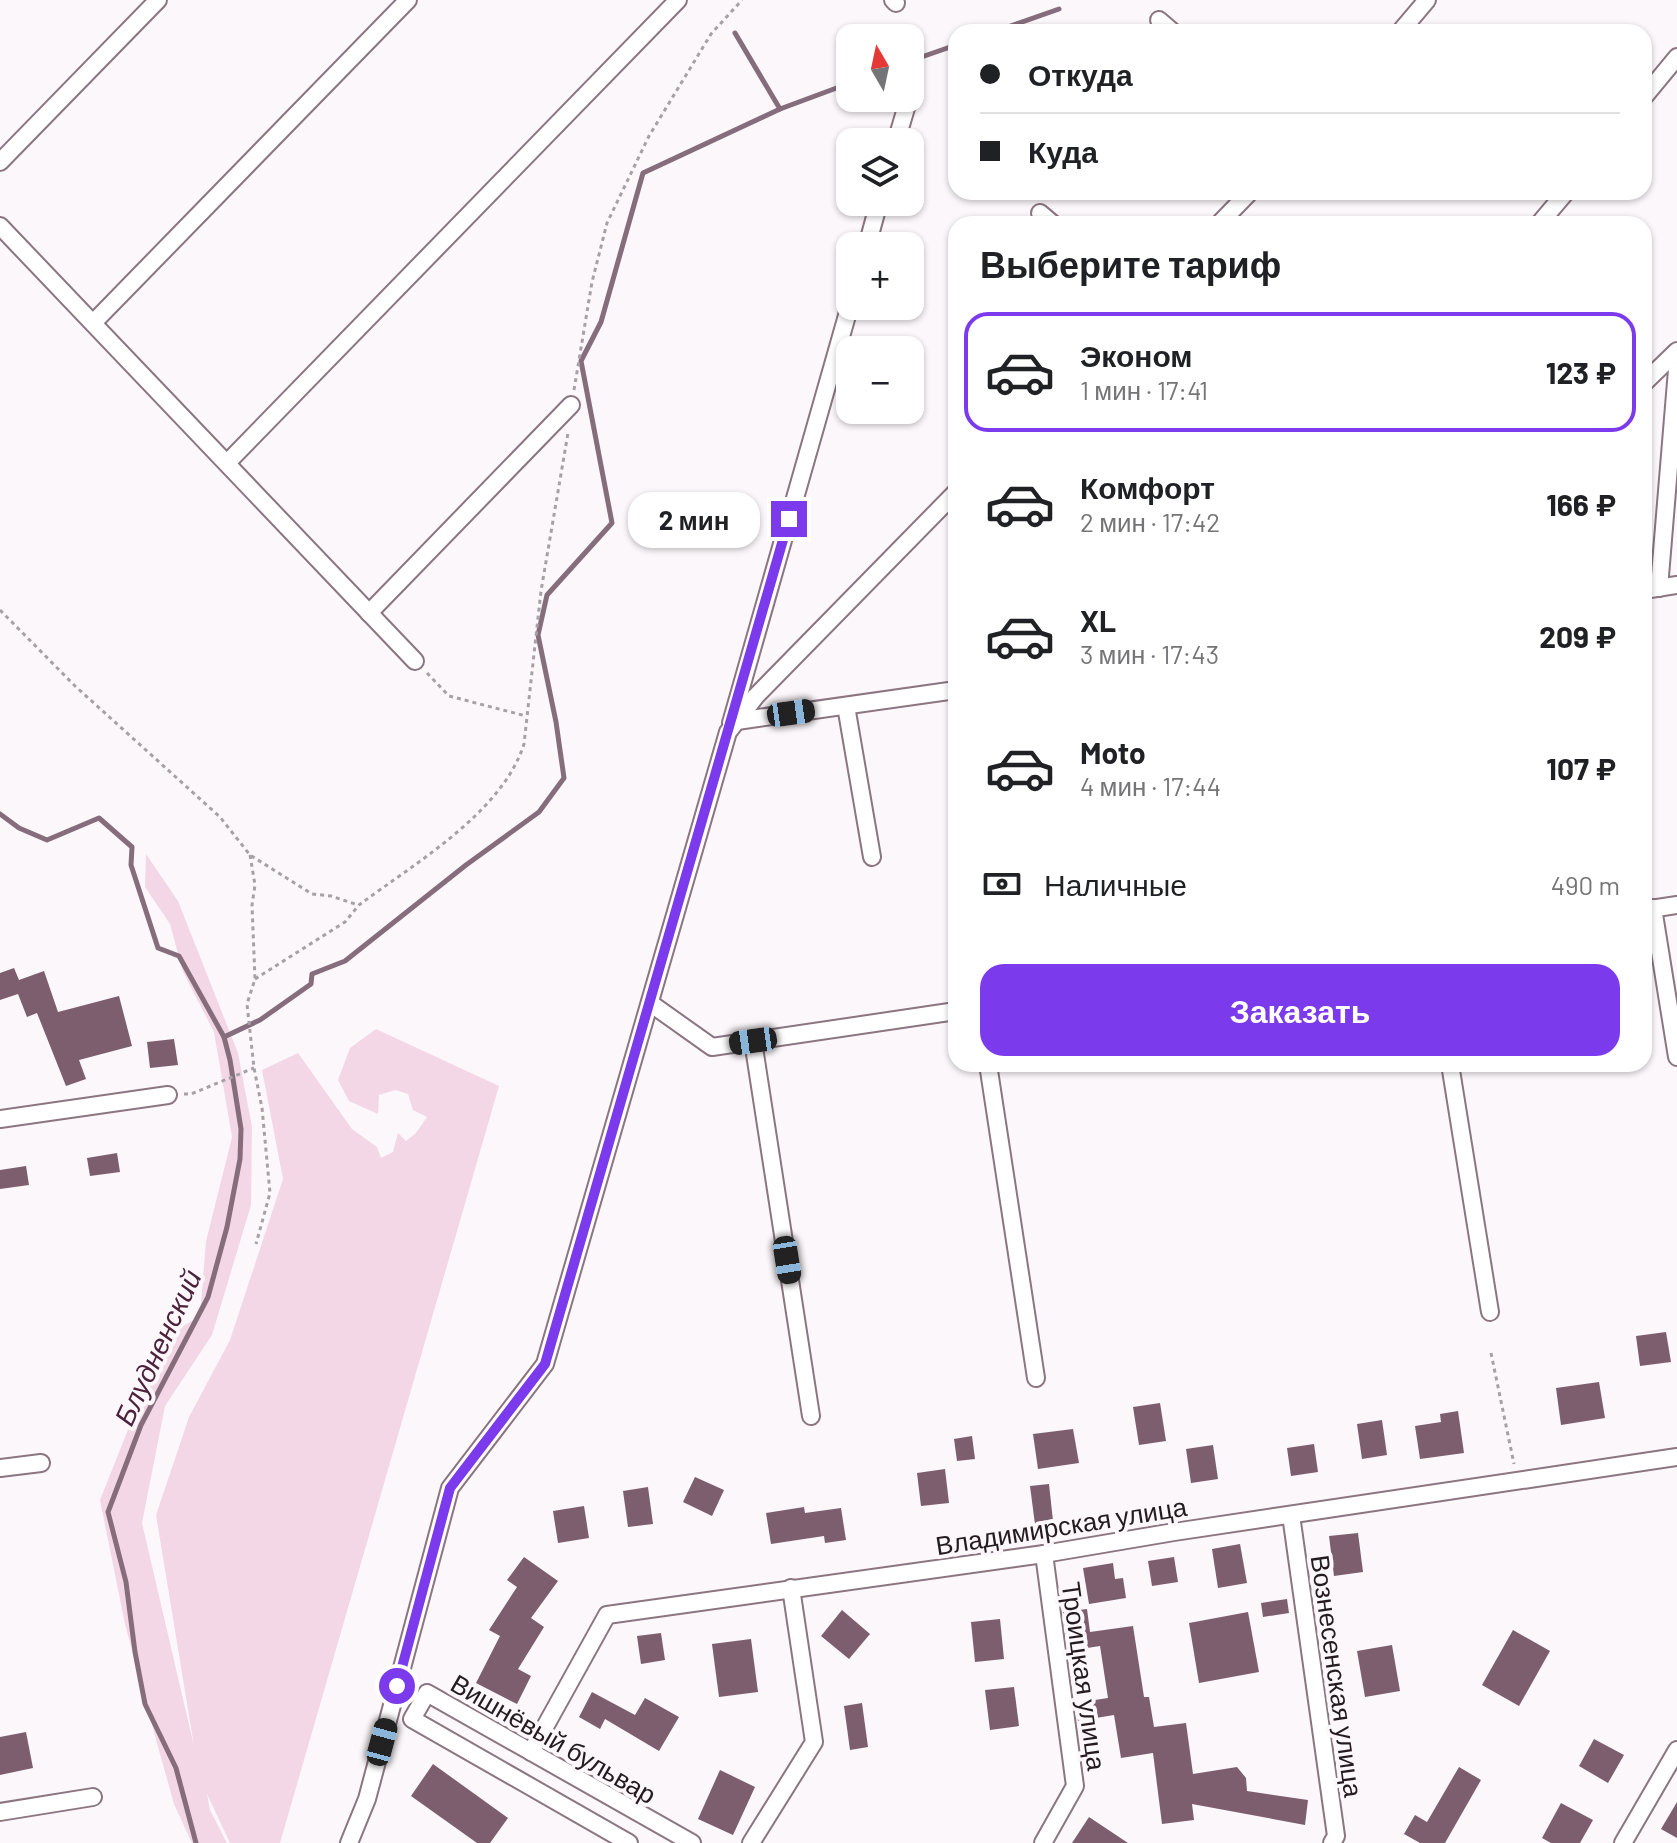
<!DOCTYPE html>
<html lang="ru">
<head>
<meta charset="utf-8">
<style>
  :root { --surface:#fff; --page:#f6f6f6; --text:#202124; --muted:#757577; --line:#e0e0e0; --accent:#7c3aed }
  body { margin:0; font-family:Barlow,sans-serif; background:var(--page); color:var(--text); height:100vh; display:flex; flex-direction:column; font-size:30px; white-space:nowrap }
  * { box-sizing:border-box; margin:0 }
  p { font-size:26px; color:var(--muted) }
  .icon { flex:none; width:44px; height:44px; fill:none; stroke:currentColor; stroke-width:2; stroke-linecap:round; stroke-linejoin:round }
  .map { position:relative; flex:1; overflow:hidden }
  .panel { position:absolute; left:948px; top:216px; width:704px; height:856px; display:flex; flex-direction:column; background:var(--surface); border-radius:24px; box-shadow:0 2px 6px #0004 }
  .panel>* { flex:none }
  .top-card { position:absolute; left:948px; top:24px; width:704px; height:176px; border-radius:24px; box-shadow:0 2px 6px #0004; display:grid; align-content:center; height:176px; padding:0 32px; background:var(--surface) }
  .needle { width:52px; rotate:351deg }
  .buttons { position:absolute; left:836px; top:24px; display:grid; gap:16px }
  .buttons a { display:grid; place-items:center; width:88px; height:88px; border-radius:16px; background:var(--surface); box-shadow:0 2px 6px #0004; font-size:40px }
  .end { position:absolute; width:36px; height:36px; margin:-18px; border:10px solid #7c3aed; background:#fff; box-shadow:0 0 0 4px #fff }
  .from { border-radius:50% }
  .bubble { position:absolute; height:56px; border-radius:24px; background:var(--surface); box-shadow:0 2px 6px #0004; font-size:26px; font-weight:700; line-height:56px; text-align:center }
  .car { position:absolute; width:24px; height:48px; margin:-24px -12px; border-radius:10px; box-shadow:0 0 6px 2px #0007; background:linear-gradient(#222 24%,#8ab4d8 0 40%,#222 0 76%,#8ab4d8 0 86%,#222 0) }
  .top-card b { display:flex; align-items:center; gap:28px; height:76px; font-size:30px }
  .top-card b+b { border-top:2px solid var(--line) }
  .top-card i { width:20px; height:20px; background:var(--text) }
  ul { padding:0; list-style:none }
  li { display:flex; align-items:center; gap:24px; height:120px; margin:0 16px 12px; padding:0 16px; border:4px solid transparent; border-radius:24px }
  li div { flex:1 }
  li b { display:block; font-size:30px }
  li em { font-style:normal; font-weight:700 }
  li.active { border-color:var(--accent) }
  li>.icon { width:72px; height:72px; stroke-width:1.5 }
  h2 { padding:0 32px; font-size:36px; line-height:96px }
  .pay { display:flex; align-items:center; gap:20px; height:88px; padding:0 32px; font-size:30px }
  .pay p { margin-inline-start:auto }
  .button { display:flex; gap:16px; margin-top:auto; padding:16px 32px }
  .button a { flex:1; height:92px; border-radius:24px; background:var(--accent); color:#fff; font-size:32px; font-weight:700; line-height:92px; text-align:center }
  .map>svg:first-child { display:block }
  .green { fill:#f4d7e7 }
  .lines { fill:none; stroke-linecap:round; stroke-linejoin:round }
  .stream { stroke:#866d7b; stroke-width:5 }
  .building { fill:#7c5e6f }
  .street-casing { stroke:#8b7581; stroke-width:20 }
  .path { stroke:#a7a1a5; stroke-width:3; stroke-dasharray:4 4; stroke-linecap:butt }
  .street { stroke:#fff; stroke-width:16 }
  .route { stroke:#7c3aed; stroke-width:10 }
  .labels { text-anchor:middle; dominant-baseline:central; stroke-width:8; stroke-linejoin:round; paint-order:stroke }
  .street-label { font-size:26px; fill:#241b20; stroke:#fcf7fa }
  .water-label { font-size:28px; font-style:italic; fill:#4c213c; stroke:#fcf7fa }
</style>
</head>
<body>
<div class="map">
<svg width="1677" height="1843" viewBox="0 0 1677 1843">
  <rect width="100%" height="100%" fill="#fcf7fa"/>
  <polygon class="green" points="146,854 178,901 238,1053 252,1127 251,1205 212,1335 165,1406 142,1523 194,1746 156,1515 189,1417 230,1340 283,1179 262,1070 298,1053 352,1129 377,1147 381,1158 393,1152 398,1133 406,1141 416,1133 427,1117 413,1110 408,1094 395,1090 379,1095 378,1114 349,1101 338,1080 350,1048 376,1029 499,1086 280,1843 230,1843 207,1794 210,1810 227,1843 192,1843 174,1804 158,1747 125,1624 100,1500 165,1337 200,1316 206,1241 232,1137 214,1032 183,972 170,924 145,887"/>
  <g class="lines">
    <g class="stream">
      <polyline points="994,32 1059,9"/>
      <polyline points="910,61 956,45"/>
      <polyline points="780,109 850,83"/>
      <polyline points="0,814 19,828 47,840 99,818 132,847 131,865 158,948 179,956 224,1037 230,1060 241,1129 240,1159 227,1227 208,1297 141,1425 108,1512 126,1582 135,1652 145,1704 176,1768 196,1843"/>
      <polyline points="224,1037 260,1020 311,984 312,974 345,961 466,865 539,812 564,778 556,722 538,635 547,595 612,523 581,361 601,322 643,173 780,109 735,33"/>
    </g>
  </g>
  <g class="building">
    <polygon points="14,968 19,980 44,971 58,1012 119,996 132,1046 79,1060 86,1079 66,1086 37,1013 27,1017 18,994 0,1000 0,973"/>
    <polygon points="174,1039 178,1065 150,1068 147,1042"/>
    <polygon points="117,1153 120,1172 90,1176 87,1158"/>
    <polygon points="26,1166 29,1185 0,1189 0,1170"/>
    <polygon points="1666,1332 1671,1362 1640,1366 1636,1336"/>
    <polygon points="1599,1382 1605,1418 1561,1425 1556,1388"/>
    <polygon points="1160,1403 1166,1441 1139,1445 1133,1407"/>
    <polygon points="1458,1411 1464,1453 1420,1459 1415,1426 1441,1422 1440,1414"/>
    <polygon points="1382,1420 1387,1455 1362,1459 1357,1424"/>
    <polygon points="1073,1429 1079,1463 1038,1469 1033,1434"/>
    <polygon points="972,1436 975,1459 957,1461 954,1439"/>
    <polygon points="1314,1444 1318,1472 1291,1476 1287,1448"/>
    <polygon points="1213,1445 1218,1479 1191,1483 1186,1449"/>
    <polygon points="945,1469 949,1503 921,1506 917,1473"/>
    <polygon points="695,1477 724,1490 712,1516 683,1502"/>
    <polygon points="1049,1484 1054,1530 1036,1532 1030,1486"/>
    <polygon points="648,1487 653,1524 628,1527 623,1491"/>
    <polygon points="584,1506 589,1538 558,1543 553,1511"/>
    <polygon points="804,1507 805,1513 841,1508 846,1540 825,1543 824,1536 771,1544 766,1513"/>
    <polygon points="1358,1533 1363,1572 1334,1576 1329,1536"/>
    <polygon points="1240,1544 1247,1583 1218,1588 1212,1549"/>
    <polygon points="524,1557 558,1581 531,1618 544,1627 518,1669 531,1676 517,1704 476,1683 500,1636 489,1630 517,1587 507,1580"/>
    <polygon points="1174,1557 1178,1582 1152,1586 1148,1561"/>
    <polygon points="1113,1563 1115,1579 1123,1578 1126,1598 1089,1604 1083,1568"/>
    <polygon points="1287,1599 1289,1613 1263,1617 1261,1603"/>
    <polygon points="1087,1609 1090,1632 1133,1626 1144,1697 1149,1697 1154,1727 1186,1723 1193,1774 1237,1767 1246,1778 1247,1791 1308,1800 1305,1825 1192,1804 1194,1820 1162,1824 1153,1753 1121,1758 1114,1715 1078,1721 1075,1703 1108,1698 1100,1646 1068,1651 1063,1612"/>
    <polygon points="842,1610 870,1634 849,1659 821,1636"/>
    <polygon points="1248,1612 1259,1672 1199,1683 1189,1623"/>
    <polygon points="1000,1619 1004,1659 975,1662 971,1622"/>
    <polygon points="1513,1630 1550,1651 1519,1706 1482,1685"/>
    <polygon points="661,1633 665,1660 641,1664 637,1636"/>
    <polygon points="751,1639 758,1692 719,1697 712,1644"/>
    <polygon points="1392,1645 1400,1691 1365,1697 1357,1651"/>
    <polygon points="1014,1687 1019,1726 990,1730 985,1690"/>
    <polygon points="592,1692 635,1715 645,1698 679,1717 659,1751 605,1719 600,1729 579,1717"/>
    <polygon points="862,1703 868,1747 850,1750 844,1706"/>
    <polygon points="26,1732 33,1768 0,1775 0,1737"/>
    <polygon points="1594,1739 1624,1755 1608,1783 1579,1766"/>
    <polygon points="433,1764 508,1818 490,1843 477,1843 411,1796"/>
    <polygon points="1459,1767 1481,1780 1445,1843 1420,1843 1404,1834 1415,1815 1427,1822"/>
    <polygon points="720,1770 755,1787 733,1835 698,1819"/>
    <polygon points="1677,1802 1677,1838 1661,1829"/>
    <polygon points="1561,1803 1593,1820 1580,1843 1551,1843 1542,1838"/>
    <polygon points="1089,1817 1128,1843 1072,1843"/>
  </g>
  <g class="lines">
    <defs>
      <g id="street">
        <polyline points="893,0 896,3"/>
        <polyline points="1159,20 1173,32"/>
        <polyline points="1400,32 1427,0"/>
        <polyline points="1644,97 1677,57"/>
        <polyline points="896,142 909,98"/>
        <polyline points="0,162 158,0"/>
        <polyline points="1040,213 1053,224"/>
        <polyline points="1219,224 1250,192"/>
        <polyline points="1539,224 1566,192"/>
        <polyline points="0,226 415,661"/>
        <polyline points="867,246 879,202"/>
        <polyline points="93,323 408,0"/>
        <polyline points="1644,383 1677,351"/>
        <polyline points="227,463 678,0"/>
        <polyline points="1659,588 1677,370"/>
        <polyline points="1644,590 1677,585"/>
        <polyline points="369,613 571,405"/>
        <polyline points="846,706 872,857"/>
        <polyline points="737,721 956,690"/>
        <polyline points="731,723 850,305"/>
        <polyline points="1653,908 1677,1057"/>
        <polyline points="1644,910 1677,905"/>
        <polyline points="650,1003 712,1047 956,1011"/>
        <polyline points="753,1041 811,1416"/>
        <polyline points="988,1064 1036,1378"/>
        <polyline points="1450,1064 1490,1312"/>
        <polyline points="0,1119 168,1095"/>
        <polyline points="0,1468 41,1463"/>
        <polyline points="1291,1515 1336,1836 1332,1843"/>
        <polyline points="531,1752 607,1615 1044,1554 1174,1532 1677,1457"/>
        <polyline points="0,1812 93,1797"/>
        <polyline points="349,1843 367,1799 450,1488 545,1364 728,732 756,696 956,492"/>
        <polyline points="629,1843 412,1719 427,1693 692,1843"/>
        <polyline points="751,1843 814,1742 791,1588"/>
        <polyline points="1043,1843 1075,1786 1044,1554"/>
        <polyline points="1623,1843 1677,1750"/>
      </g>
    </defs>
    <use href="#street" class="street-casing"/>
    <g class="path">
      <polyline points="574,390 592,282 607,223 649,136 711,34 742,0"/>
      <polyline points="0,610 75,686 220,817 250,855 312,894 331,896 358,905"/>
      <polyline points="427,673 449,696 526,716"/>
      <polyline points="250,855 255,885 252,905 255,979 247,1004 254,1068 262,1108 270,1193 256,1244"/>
      <path d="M255 979 345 922 359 905C415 863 502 813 524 744L541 591 568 433"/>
      <polyline points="184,1094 191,1094 254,1068"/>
      <polyline points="1491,1353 1514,1464"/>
    </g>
    <use href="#street" class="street"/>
  </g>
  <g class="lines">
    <polyline class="route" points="397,1686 450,1488 545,1364 789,519"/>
  </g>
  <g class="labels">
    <g class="street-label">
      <text transform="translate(1061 1525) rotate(-9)">Владимирская улица</text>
      <text transform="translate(1085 1676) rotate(82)">Троицкая улица</text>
      <text transform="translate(1338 1676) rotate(82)">Вознесенская улица</text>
      <text transform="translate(554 1738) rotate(30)">Вишнёвый бульвар</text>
    </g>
    <g class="water-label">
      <text transform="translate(157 1347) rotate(-65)">Блудненский</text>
    </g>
  </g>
</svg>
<div class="buttons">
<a><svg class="needle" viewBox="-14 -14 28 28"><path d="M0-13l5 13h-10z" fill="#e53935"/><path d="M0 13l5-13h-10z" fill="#757577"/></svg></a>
<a><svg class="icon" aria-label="layers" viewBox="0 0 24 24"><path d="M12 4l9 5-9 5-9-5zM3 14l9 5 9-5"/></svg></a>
<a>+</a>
<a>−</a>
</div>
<i class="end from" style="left:397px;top:1686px"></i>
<i class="end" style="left:789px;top:519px"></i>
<div class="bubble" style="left:628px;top:492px;width:132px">2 мин</div>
<i class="car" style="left:791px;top:713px;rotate:82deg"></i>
<i class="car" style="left:753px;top:1041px;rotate:262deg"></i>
<i class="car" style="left:787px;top:1260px;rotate:171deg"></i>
<i class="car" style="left:382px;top:1742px;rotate:15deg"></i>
<div class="top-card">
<b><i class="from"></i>Откуда</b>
<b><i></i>Куда</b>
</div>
<section class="panel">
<h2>Выберите тариф</h2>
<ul>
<li class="active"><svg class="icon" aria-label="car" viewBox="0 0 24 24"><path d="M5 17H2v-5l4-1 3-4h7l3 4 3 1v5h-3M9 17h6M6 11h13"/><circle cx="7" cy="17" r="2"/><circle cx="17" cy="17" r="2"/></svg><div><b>Эконом</b><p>1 мин · 17:41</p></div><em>123 ₽</em></li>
<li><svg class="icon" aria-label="car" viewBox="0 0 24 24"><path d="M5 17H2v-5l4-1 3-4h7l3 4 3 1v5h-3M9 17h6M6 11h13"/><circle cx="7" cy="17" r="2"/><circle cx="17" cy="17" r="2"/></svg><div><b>Комфорт</b><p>2 мин · 17:42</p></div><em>166 ₽</em></li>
<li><svg class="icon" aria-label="car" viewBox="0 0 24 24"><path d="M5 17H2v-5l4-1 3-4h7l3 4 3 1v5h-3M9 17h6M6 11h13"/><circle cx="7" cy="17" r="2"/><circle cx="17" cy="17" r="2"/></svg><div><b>XL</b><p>3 мин · 17:43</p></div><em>209 ₽</em></li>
<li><svg class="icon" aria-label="car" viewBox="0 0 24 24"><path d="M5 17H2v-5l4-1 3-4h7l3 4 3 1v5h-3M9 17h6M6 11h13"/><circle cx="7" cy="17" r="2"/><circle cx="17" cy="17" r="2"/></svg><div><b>Moto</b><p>4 мин · 17:44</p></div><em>107 ₽</em></li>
</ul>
<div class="pay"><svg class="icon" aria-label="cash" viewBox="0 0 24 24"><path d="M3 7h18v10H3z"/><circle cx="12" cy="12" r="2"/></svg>Наличные<p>490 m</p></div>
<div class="button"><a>Заказать</a></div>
</section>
</div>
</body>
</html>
